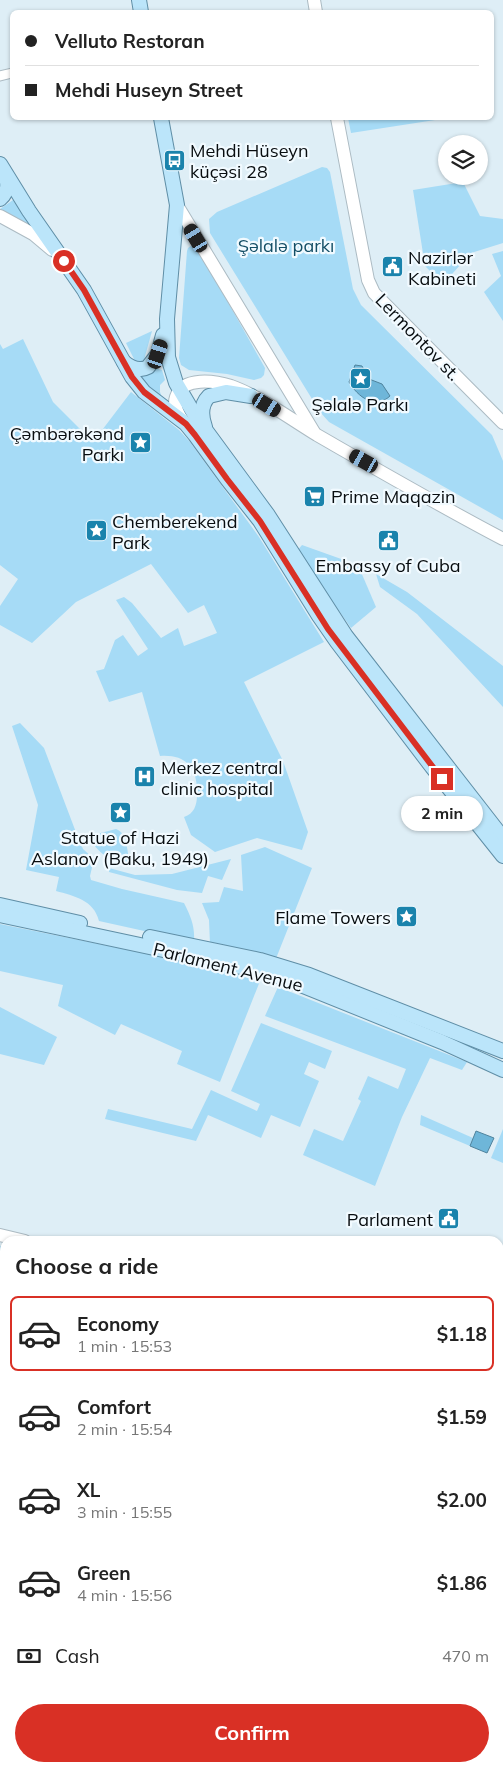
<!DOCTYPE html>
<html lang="en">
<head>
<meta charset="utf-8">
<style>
  :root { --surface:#fff; --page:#f6f6f6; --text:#222; --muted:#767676; --line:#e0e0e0; --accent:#d93025 }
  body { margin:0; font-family:Mulish,sans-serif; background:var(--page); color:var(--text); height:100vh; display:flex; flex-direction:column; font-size:19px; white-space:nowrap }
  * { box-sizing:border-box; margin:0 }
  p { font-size:16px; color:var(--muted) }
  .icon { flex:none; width:28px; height:28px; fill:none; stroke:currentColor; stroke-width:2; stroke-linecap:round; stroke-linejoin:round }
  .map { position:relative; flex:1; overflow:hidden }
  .drawer { position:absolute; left:0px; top:1236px; width:504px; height:536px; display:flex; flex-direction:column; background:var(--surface); border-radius:15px 15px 0 0; box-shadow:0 1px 4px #0004 }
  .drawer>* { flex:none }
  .banner { position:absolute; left:10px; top:10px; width:484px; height:110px; border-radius:8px; box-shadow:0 1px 4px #0004; display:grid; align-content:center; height:110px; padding:0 15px; background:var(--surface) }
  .buttons { position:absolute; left:438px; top:135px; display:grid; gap:10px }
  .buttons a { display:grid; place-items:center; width:50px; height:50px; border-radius:50%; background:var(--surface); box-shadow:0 1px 4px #0004; font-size:25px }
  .end { position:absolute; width:22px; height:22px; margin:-11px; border:6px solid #d93025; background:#fff; box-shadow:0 0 0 2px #fff }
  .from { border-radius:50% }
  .bubble { position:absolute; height:35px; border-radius:18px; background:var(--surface); box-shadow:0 1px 4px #0004; font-size:16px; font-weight:700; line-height:35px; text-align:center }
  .car { position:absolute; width:15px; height:30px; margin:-15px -8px; border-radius:6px; box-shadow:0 0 4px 1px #0007; background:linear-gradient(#222 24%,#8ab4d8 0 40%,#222 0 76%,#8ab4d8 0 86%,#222 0) }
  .banner b { display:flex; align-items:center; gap:18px; height:48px; font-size:19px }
  .banner b+b { border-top:1px solid var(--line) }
  .banner i { width:12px; height:12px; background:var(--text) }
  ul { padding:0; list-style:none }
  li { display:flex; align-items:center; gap:15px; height:75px; margin:0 10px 8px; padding:0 5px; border:2px solid transparent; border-radius:8px }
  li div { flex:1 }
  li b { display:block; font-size:19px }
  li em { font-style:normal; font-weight:700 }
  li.current { border-color:var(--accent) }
  li>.icon { width:45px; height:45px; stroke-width:1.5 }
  h2 { padding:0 15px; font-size:22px; line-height:60px }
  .pay { display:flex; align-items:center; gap:12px; height:55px; padding:0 15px; font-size:19px }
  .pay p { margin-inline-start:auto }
  .action { display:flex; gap:10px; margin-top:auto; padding:10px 15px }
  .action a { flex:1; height:58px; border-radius:30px; background:var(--accent); color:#fff; font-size:20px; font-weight:700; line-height:58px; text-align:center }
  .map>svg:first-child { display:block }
  .green { fill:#a6dbf6 }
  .water { fill:#6eb6d9; stroke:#4f839d }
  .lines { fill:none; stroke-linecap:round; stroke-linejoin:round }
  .street-casing { stroke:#acbbc3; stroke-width:11 }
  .secondary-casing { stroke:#acbbc3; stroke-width:14 }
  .primary-casing { stroke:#5f8ea6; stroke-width:16 }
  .street { stroke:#fff; stroke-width:9 }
  .secondary { stroke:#fff; stroke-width:12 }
  .primary { stroke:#bbe5fa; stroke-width:14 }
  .route { stroke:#d93025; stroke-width:6 }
  .labels { text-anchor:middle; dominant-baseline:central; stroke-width:4.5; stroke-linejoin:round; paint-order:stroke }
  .poi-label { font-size:18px; fill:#080d10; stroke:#f1faff; text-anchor:start }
  .park-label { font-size:18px; fill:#134e66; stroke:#f1faff }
  .street-label { font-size:18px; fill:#080d10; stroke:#f1faff }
</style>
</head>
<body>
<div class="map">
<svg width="503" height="1772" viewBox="0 0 503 1772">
  <rect width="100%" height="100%" fill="#deeef6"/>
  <g class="green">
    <polygon points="348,118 448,118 351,133"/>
    <polygon points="322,167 327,168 330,172 353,289 361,305 492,435 503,461 503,520 329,422 320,412 210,233 209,219 217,212"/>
    <polygon points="463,182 480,216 503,219 503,243 471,253 443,284 425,266 413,190"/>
    <polygon points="13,200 33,228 0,211 0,209"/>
    <polygon points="192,245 198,249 265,368 264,375 261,378 254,380 227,374 189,370 181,365 179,358 187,251 188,248"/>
    <polygon points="503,251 503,321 484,292 501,276 492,254"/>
    <polygon points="152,331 144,360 139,362 135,361 126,343"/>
    <path d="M23 339 53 402 93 442 131 392 179 430 190 442 259 537 324 642 244 682 283 761 308 832 302 850 257 838 215 852 191 835 184 817C194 814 197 805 197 795 198 769 187 754 160 756L142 692 109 702 96 671 104 669 115 640 123 635 138 656 148 649 116 600 124 597 132 603 161 638 178 628 184 646 217 633 204 605 188 613 151 564 76 602 32 643 0 625V606L18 579 0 565V344L3 349Z"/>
    <polygon points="155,368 162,370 165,380 160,385 160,392 163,401 135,375 149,374"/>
    <polygon points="302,545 358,565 376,607 351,628 297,551"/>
    <polygon points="376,574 407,592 503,666 503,707 417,614 380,587"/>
    <path d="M20 723 44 748 77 835 83 849 94 859 90 876 91 880 122 889 184 903C191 917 195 926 194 942L99 921C94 900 74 896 56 891L59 877 26 870 38 805 12 726Z"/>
    <path d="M116 829C128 833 127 853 130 864 111 861 97 854 89 836Z"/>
    <polygon points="265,847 312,868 275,961 210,944 209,920 202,903 219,902 224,887 243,891 241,855"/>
    <polygon points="231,859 222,880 208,876 202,893 177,890 109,872 109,868 135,875 172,874"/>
    <polygon points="0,924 193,963 260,981 220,1082 177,1064 182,1051 121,1024 115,1035 58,1006 63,985 0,971"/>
    <polygon points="278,987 467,1062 462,1070 430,1058 402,1117 375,1186 303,1155 314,1129 343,1141 361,1101 358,1099 368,1076 398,1089 406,1069 265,1016"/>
    <polygon points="0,1007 57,1037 44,1065 0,1054"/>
    <polygon points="261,1023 332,1051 325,1069 309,1062 304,1074 319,1081 300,1127 271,1115 261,1138 208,1115 196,1141 105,1119 108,1109 192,1129 211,1090 257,1111 260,1104 231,1091"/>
    <polygon points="421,1115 473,1138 470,1146 420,1125"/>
    <polygon points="503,1129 503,1163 491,1158"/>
    <polygon points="0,1246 5,1247 5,1612 0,1616"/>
    <polygon points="499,1295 503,1297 503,1330 499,1341"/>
    <polygon points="503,1481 503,1764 499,1763 499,1482"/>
    <polygon points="174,1768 232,1768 232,1772 169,1772"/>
    <polygon points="338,1768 432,1768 435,1771 337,1772"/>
  </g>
  <g class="water">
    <path d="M355 365 362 366 369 379 382 384 390 396C375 410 358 397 349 382Z"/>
    <polygon points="476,1131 494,1138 487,1153 470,1146"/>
  </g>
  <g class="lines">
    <defs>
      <g id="street">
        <polyline points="0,76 12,73"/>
        <polyline points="243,1768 243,1772"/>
      </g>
      <g id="secondary">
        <polyline points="314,0 316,12"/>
        <polyline points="337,118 368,280 374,293 503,423"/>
        <polyline points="177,205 314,432"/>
        <polyline points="0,216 33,234 52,250"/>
        <path d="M183 421C178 414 173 406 176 397 183 376 215 381 231 386 259 396 291 419 317 435 378 470 440 506 503 539"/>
        <polyline points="0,1235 25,1241"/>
        <polyline points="499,1356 503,1353"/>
        <polyline points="158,1772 163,1768"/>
      </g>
      <g id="primary">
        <polyline points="139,0 141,12"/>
        <polyline points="161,118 177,205 167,319 168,357 176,383 196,417 268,515 346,636 503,838"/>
        <polyline points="0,164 29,211 84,290 132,377 144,392 186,424 195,435 227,479 260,521 319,616 337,642 432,767 503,856"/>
        <path d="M0 199C8 192 9 185 5 175"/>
        <path d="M124 362C131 368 139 372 148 367L158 354 163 335"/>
        <path d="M205 427C201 416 200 405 209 396L226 392 251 396"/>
        <polyline points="0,905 80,923"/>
        <polyline points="0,915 229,964 281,977 442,1042 503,1070"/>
        <polyline points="150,937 260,960 309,975 503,1051"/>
      </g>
    </defs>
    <use href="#street" class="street-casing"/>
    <use href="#secondary" class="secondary-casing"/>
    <use href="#primary" class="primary-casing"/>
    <use href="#street" class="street"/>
    <use href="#secondary" class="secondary"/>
    <use href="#primary" class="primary"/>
  </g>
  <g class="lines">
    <polyline class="route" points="64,261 84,290 132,377 144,392 186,424 195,435 227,479 260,521 328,629 442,779"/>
  </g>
  <defs>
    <symbol id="bus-square" viewBox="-11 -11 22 22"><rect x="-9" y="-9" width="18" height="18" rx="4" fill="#1a83ac" stroke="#f1faff"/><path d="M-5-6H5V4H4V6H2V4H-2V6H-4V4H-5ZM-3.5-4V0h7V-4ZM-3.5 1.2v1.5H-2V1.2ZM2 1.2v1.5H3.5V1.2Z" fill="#fff"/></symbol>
    <symbol id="civic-square" viewBox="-11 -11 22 22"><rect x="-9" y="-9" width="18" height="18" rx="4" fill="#1a83ac" stroke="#f1faff"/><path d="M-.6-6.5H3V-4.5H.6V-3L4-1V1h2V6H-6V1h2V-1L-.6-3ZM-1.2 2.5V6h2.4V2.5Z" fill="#fff"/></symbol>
    <symbol id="sight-square" viewBox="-11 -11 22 22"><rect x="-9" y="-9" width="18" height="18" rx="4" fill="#1a83ac" stroke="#f1faff"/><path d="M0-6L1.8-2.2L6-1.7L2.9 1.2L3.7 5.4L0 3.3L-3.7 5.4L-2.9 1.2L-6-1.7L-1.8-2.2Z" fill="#fff"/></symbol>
    <symbol id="supermarket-square" viewBox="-11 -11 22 22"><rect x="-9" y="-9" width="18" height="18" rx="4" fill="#1a83ac" stroke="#f1faff"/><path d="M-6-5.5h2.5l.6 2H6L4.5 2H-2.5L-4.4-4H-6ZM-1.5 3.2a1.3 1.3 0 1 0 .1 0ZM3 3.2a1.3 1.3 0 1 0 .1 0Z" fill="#fff"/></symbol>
    <symbol id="hospital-square" viewBox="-11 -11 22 22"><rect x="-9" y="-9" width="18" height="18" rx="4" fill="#1a83ac" stroke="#f1faff"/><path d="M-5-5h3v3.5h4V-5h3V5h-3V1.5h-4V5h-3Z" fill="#fff"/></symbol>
  </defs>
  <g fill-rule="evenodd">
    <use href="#bus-square" x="162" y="148" width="25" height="25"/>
    <use href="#civic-square" x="380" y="254" width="25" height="25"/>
    <use href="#sight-square" x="348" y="366" width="25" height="25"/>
    <use href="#sight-square" x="128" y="430" width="25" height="25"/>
    <use href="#supermarket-square" x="302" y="484" width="25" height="25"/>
    <use href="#sight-square" x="84" y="518" width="25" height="25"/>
    <use href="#civic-square" x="376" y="528" width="25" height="25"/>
    <use href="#hospital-square" x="132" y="764" width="25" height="25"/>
    <use href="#sight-square" x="108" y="800" width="25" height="25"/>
    <use href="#sight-square" x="394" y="904" width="25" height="25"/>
    <use href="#civic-square" x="436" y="1206" width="25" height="25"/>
  </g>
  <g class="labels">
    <g class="poi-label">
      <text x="190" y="150">Mehdi Hüseyn<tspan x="190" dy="21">küçəsi 28</tspan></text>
      <text x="408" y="257">Nazirlər<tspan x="408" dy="21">Kabineti</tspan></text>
      <text x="360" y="404" text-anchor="middle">Şəlalə Parkı</text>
      <text x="124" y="433" text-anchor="end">Çəmbərəkənd<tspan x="124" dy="21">Parkı</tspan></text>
      <text x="331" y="496">Prime Maqazin</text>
      <text x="112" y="521">Chemberekend<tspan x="112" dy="21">Park</tspan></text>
      <text x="388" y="565" text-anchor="middle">Embassy of Cuba</text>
      <text x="161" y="767">Merkez central<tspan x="161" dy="21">clinic hospital</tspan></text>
      <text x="120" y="837" text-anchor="middle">Statue of Hazi<tspan x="120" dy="21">Aslanov (Baku, 1949)</tspan></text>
      <text x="391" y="917" text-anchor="end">Flame Towers</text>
      <text x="433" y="1219" text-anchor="end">Parlament</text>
    </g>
    <g class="park-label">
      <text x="286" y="245">Şəlalə parkı</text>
    </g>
    <g class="street-label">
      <text transform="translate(418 337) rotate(46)">Lermontov st.</text>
      <text transform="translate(228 967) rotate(14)">Parlament Avenue</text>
    </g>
  </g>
</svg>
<div class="buttons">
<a><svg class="icon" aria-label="layers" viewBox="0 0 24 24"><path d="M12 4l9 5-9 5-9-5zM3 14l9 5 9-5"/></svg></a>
</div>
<i class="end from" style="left:64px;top:261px"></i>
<i class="end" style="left:442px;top:779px"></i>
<div class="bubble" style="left:401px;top:796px;width:82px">2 min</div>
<i class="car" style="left:196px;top:238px;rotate:329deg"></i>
<i class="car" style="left:158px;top:354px;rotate:18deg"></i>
<i class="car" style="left:267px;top:405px;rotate:121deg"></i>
<i class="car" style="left:364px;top:461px;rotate:299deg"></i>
<div class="banner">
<b><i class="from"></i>Velluto Restoran</b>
<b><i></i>Mehdi Huseyn Street</b>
</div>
<section class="drawer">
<h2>Choose a ride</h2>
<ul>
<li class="current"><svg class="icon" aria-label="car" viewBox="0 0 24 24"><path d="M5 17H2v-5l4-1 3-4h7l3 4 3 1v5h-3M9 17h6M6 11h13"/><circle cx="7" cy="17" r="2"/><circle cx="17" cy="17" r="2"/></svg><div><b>Economy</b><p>1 min · 15:53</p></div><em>$1.18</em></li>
<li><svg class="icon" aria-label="car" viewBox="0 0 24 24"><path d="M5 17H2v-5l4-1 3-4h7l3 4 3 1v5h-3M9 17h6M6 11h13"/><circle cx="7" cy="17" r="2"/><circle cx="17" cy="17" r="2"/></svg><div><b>Comfort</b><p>2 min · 15:54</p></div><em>$1.59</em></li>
<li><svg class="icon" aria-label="car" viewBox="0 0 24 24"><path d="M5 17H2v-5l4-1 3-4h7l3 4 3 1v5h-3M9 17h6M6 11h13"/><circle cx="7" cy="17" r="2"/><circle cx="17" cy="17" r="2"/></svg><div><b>XL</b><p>3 min · 15:55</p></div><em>$2.00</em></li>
<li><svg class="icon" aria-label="car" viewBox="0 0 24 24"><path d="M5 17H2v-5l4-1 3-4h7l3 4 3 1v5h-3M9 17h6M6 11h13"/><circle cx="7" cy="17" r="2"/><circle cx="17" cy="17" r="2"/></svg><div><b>Green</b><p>4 min · 15:56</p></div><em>$1.86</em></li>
</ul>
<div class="pay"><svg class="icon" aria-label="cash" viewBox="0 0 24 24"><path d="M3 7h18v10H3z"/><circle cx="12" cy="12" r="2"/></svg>Cash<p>470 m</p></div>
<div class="action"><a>Confirm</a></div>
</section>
</div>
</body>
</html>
